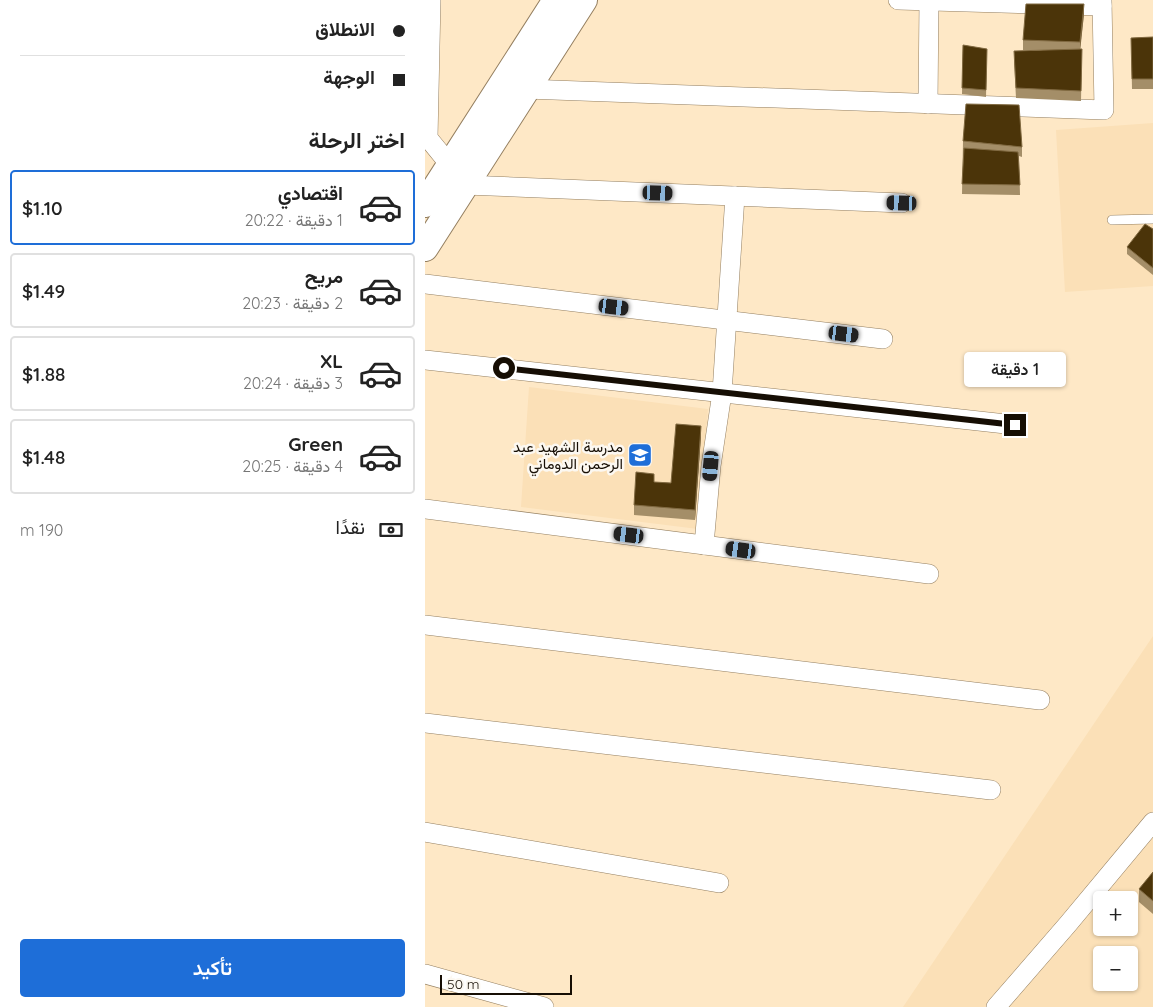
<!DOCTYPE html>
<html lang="ar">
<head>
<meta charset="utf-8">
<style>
  :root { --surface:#fff; --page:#f6f6f6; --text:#222; --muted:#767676; --line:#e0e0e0; --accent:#1e6ed8 }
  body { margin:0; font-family:Quicksand,Vazirmatn,sans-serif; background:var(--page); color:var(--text); direction:rtl; height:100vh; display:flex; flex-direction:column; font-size:19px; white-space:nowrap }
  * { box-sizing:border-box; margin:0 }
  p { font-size:16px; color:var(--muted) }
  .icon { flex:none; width:28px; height:28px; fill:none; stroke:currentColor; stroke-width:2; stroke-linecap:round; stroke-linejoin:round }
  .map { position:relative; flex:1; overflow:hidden; direction:ltr }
  .details { display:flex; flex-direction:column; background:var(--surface); width:425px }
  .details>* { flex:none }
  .hud { display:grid; align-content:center; height:110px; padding:0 20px; background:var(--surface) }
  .buttons { position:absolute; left:668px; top:891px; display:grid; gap:10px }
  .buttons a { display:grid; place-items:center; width:45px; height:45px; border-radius:5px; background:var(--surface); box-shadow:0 1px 4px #0004; font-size:25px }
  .scale { position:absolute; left:15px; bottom:12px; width:132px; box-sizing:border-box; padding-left:5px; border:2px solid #160e04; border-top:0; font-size:14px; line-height:18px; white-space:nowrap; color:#160e04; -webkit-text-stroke:4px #fcf8f1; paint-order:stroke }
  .end { position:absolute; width:22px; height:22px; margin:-11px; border:6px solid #160e04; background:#fff; box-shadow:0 0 0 2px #fff }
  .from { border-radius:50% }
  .bubble { position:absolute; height:35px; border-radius:5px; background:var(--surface); box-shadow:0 1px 4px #0004; font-size:16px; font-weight:600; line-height:35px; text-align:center; direction:rtl }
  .car { position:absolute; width:15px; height:30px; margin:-15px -8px; border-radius:6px; box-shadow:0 0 4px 1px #0007; background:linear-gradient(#222 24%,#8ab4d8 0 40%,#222 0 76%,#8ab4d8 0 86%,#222 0) }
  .hud b { display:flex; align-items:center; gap:18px; height:48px; font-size:19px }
  .hud b+b { border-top:1px solid var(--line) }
  .hud i { width:12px; height:12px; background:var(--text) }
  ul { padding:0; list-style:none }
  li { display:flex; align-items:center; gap:15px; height:75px; margin:0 10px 8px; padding:0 10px; border:2px solid var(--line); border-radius:5px }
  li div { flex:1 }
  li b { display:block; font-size:19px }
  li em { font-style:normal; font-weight:600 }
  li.selected { border-color:var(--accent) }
  li>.icon { width:45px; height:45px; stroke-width:1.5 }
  h2 { padding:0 20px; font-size:22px; line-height:60px }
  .pay { display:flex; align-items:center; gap:12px; height:55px; padding:0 20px; font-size:19px }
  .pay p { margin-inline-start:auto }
  .action { display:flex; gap:10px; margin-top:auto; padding:10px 20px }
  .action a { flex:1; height:58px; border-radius:5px; background:var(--accent); color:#fff; font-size:20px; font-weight:600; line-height:58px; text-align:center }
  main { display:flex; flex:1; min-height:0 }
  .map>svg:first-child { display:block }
  .built { fill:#fbe0b7; fill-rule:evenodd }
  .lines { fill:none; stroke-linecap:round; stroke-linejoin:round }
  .lane-casing { stroke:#947f60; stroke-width:10 }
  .street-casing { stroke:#947f60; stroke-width:20 }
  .secondary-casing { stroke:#947f60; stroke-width:28 }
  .lane { stroke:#fff; stroke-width:9 }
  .street { stroke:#fff; stroke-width:19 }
  .secondary { stroke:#fff; stroke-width:26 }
  .wall { fill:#a48e68 }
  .shaded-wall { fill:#816a42 }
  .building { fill:#4b3409; stroke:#816a42 }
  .route { stroke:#160e04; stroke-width:6 }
  .labels { text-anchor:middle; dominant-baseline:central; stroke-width:5; stroke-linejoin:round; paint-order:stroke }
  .poi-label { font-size:15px; fill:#160e04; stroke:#fcf8f1; text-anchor:end }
</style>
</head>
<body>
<main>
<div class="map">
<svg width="728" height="1007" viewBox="0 0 728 1007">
  <rect width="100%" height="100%" fill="#fee8c6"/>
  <g class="built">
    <polygon points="728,123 728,286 640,292 631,130"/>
    <polygon points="104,387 283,409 273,529 96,507"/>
    <path d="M728 636V1007H478ZM676 900H704V928H676ZM676 955H704V982H676Z"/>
  </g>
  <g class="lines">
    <defs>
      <polyline id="lane" points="687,220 728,219"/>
      <g id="street">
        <polyline points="6,0 3,138 25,165"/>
        <polyline points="473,0 677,6"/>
        <polyline points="101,89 679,110 677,0"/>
        <polyline points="503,104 504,0"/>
        <polyline points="40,185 477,203"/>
        <polyline points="0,284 458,339"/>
        <polyline points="0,360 590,425"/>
        <polyline points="0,509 504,574"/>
        <polyline points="279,545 286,466 297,393 310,196"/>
        <polyline points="0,625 615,700"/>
        <polyline points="0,723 566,790"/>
        <polyline points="0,832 294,883"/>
        <polyline points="0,974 119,1007"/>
        <polyline points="571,1007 643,924 728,822"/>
      </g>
      <g id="secondary">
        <polyline points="0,204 131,0"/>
        <polyline points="0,248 159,0"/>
      </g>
    </defs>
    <use href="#lane" class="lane-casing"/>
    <use href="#street" class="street-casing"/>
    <use href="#secondary" class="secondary-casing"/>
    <use href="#lane" class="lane"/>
    <use href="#street" class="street"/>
    <use href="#secondary" class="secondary"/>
  </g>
  <g class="wall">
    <polygon points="659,14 655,49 657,49 656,101 591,98 589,61 618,50 598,50 598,40"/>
    <polygon points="728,37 728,89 707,89 706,38"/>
    <polygon points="538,45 562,49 561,97 537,94"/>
    <polygon points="538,141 597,147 597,157 594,156 595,195 537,194"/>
    <polygon points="728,229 728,275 702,254 702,247"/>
    <polygon points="276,436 270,520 209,515 209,505 229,482 246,483"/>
    <polygon points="728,872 728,914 714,902 714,889"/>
  </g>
  <g class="shaded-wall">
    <polygon points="659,4 659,14 655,52 655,42"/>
    <polygon points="276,426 276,436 270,520 270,510"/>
  </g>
  <g class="building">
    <polygon points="601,4 659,4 655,42 598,40"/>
    <polygon points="728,37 728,79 707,79 706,38"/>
    <polygon points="538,45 562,49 561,90 537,88"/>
    <polygon points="657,49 656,91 591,88 589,51"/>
    <polygon points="541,104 594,105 597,147 538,141"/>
    <polygon points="539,148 593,152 595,185 537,184"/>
    <polygon points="720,224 728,229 728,268 702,247"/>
    <polygon points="251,424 276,426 270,510 209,505 211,472 229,474 229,482 246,483"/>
    <polygon points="728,872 728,901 714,889"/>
  </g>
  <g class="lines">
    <polyline class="route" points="79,368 590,425"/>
  </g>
  <defs>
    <symbol id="school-square" viewBox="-11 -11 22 22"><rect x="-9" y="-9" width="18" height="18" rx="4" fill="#1e6ed8" stroke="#fcf8f1"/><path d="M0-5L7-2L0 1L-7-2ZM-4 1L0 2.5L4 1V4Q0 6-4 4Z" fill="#fff"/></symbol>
  </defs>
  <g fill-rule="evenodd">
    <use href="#school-square" x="201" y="441" width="28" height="28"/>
  </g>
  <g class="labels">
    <g class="poi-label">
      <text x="198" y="446">مدرسة الشهيد عبد<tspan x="198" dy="17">الرحمن الدوماني</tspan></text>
    </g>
  </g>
</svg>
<div class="buttons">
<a>+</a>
<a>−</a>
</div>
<div class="scale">50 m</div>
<i class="end from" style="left:79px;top:368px"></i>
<i class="end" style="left:590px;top:425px"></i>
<div class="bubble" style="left:539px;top:352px;width:102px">1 دقيقة</div>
<i class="car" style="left:233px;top:193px;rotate:92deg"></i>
<i class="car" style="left:477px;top:203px;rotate:272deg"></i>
<i class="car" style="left:189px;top:307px;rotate:97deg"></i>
<i class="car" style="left:419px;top:334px;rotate:97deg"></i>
<i class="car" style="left:286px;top:466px;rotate:185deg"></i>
<i class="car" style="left:204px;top:535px;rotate:277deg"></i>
<i class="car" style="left:316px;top:550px;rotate:278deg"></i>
</div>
<section class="details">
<div class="hud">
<b><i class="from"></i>الانطلاق</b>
<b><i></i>الوجهة</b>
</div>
<h2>اختر الرحلة</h2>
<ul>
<li class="selected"><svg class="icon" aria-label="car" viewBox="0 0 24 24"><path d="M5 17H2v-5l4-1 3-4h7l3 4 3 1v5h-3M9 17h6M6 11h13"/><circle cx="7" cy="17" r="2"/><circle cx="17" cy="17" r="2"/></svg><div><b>اقتصادي</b><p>1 دقيقة · 20:22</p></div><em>$1.10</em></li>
<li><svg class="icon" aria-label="car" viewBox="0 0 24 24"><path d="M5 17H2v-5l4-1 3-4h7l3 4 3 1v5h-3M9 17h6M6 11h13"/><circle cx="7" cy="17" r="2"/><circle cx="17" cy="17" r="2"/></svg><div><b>مريح</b><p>2 دقيقة · 20:23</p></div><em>$1.49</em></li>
<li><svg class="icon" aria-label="car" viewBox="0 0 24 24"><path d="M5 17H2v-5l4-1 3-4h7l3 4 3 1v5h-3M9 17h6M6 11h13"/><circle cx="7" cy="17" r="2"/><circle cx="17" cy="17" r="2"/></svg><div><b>XL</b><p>3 دقيقة · 20:24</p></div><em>$1.88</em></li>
<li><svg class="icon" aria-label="car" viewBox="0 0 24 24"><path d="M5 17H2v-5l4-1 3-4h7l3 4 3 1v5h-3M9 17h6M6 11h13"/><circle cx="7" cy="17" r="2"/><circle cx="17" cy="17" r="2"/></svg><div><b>Green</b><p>4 دقيقة · 20:25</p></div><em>$1.48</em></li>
</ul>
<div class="pay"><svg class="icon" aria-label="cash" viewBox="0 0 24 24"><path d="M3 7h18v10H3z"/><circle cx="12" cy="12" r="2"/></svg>نقدًا<p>190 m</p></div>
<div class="action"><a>تأكيد</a></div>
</section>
</main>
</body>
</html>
